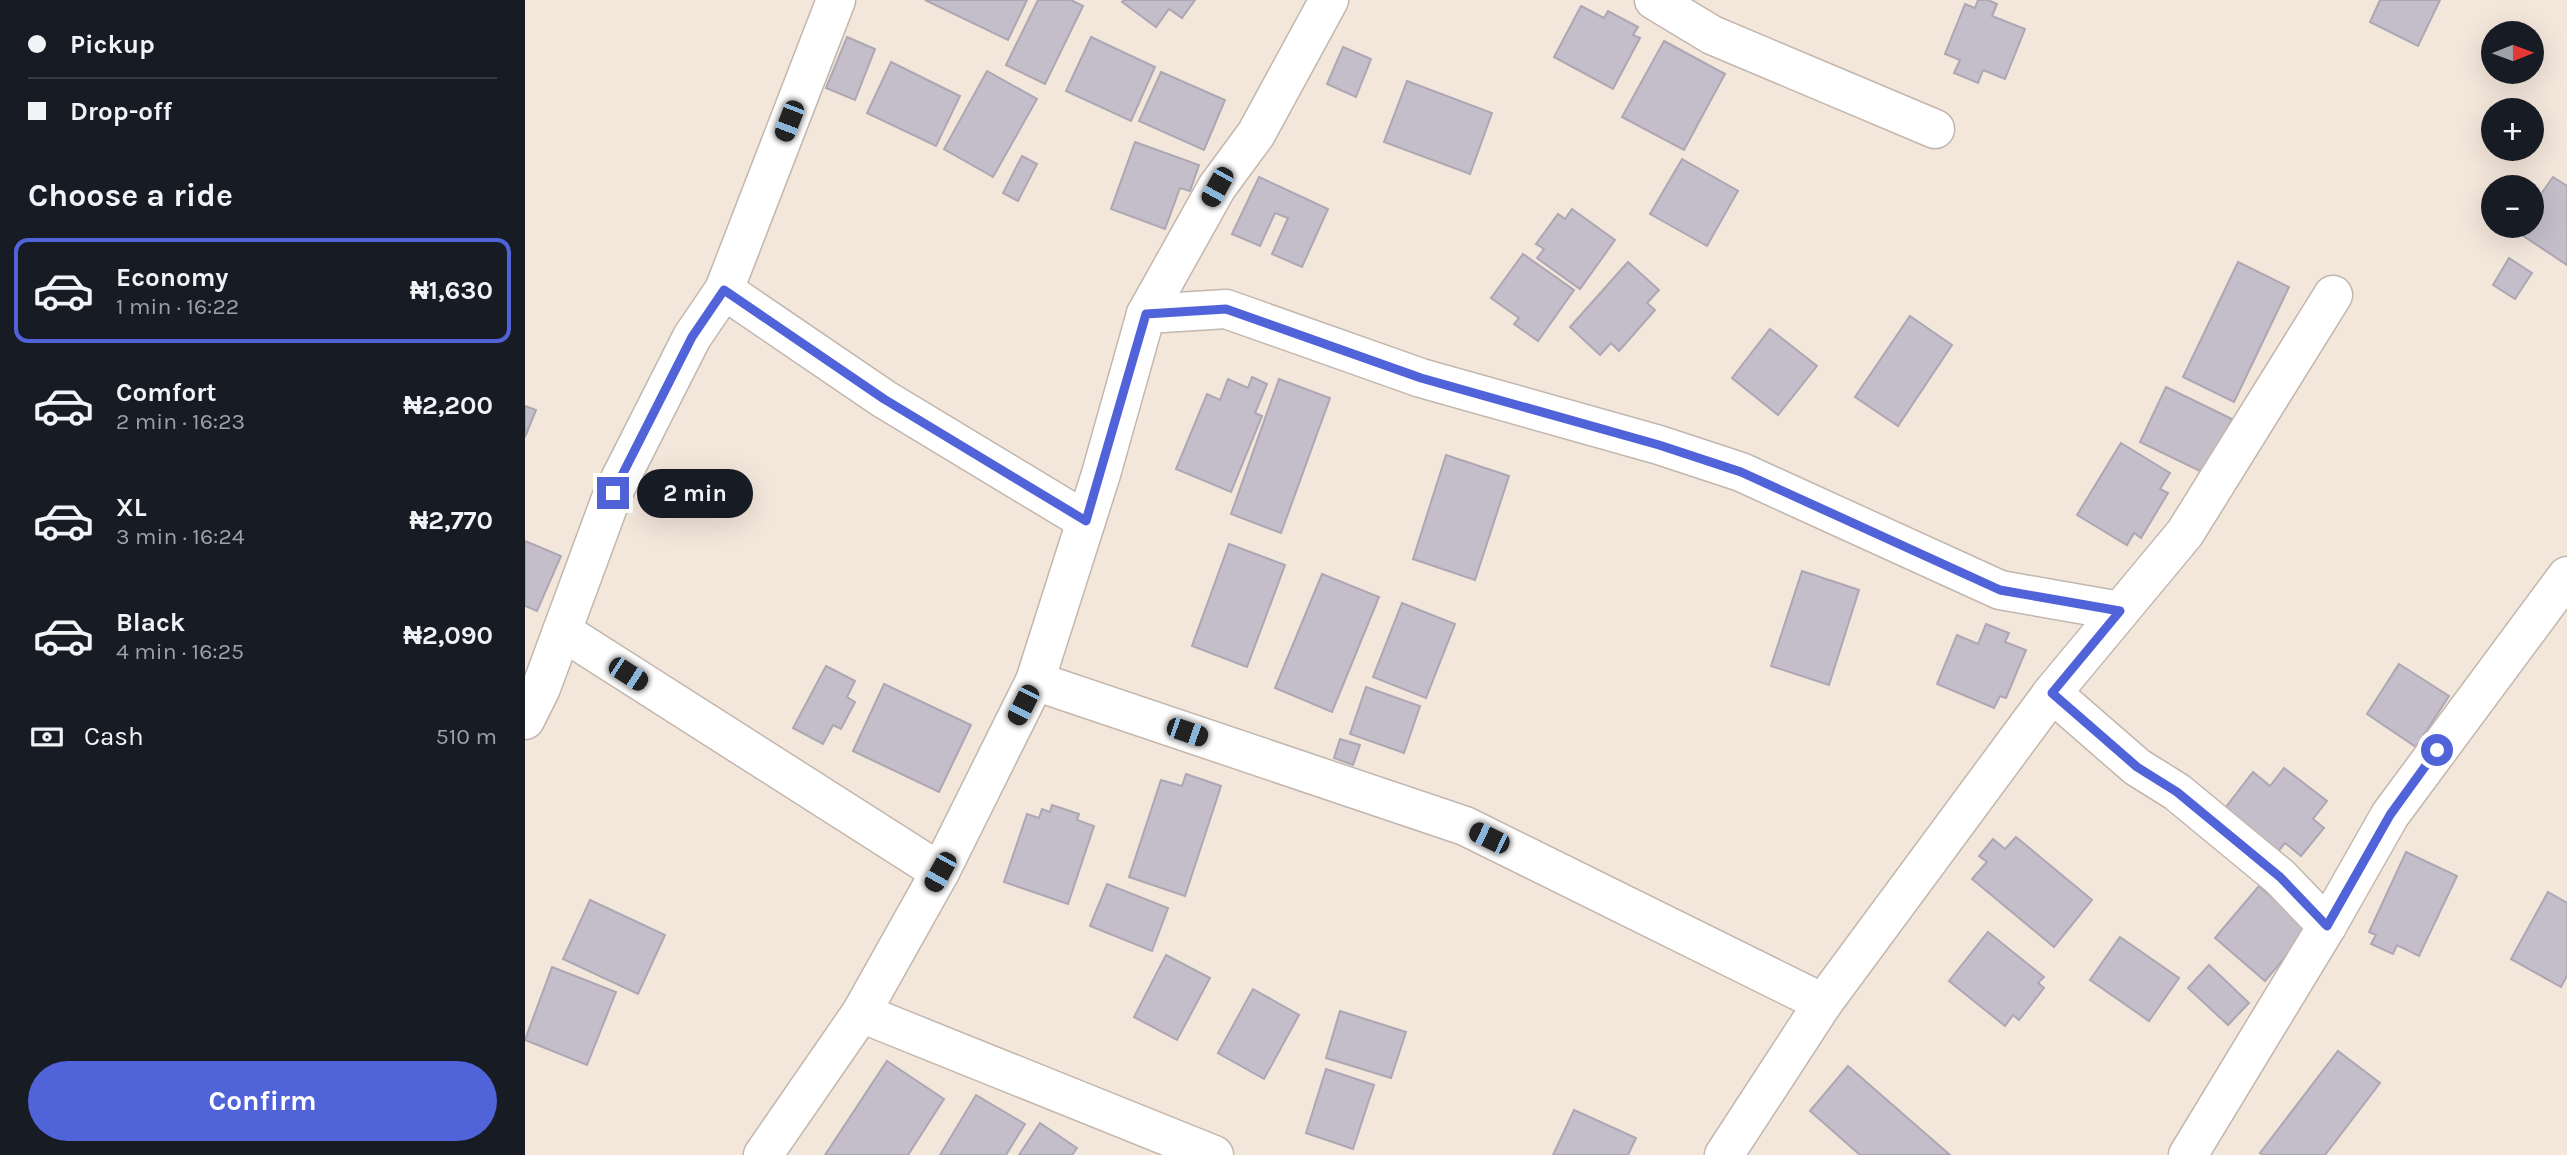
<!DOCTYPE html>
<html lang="en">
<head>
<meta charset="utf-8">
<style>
  :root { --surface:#171b24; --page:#242831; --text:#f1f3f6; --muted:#9ea1a6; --line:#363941; --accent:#5163d9 }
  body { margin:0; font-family:Karla,sans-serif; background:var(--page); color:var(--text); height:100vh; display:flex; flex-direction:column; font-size:26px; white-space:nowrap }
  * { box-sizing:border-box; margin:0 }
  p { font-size:23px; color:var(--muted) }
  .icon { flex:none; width:38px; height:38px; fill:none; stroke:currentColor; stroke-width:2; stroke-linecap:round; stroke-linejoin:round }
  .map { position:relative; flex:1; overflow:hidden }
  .details { display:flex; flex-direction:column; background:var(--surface); width:525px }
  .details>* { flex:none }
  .top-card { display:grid; align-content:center; height:154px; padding:0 28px; background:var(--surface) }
  .needle { width:46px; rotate:89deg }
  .buttons { position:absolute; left:1956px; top:21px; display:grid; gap:14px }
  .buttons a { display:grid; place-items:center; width:63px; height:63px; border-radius:50%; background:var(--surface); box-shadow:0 7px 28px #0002; font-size:35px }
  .end { position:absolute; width:32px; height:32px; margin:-16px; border:9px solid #5163d9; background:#fff; box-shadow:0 0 0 4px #fff }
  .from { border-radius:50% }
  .bubble { position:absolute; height:49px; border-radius:24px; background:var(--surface); box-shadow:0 7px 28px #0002; font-size:23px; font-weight:700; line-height:49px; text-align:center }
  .car { position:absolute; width:21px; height:42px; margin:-21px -10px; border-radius:9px; box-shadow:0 0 5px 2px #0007; background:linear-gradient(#222 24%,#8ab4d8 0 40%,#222 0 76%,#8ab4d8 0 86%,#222 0) }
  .top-card b { display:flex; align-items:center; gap:24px; height:66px; font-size:26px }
  .top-card b+b { border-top:2px solid var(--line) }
  .top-card i { width:18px; height:18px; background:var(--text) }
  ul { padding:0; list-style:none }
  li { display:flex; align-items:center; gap:21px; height:105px; margin:0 14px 10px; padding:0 14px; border:4px solid transparent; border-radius:14px }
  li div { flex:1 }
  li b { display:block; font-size:26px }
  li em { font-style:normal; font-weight:700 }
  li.on { border-color:var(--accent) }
  li>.icon { width:63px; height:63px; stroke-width:1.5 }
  h2 { padding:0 28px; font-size:32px; line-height:84px }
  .pay { display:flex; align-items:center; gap:18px; height:77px; padding:0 28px; font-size:26px }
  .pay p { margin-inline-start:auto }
  .action { display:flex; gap:14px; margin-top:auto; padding:14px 28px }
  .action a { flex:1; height:80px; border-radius:42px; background:var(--accent); color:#fff; font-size:28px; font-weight:700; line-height:80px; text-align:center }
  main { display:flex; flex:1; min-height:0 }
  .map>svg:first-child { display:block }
  .building { fill:#c4becb; stroke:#ada7b4; stroke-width:2 }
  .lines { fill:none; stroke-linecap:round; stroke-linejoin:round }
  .minor-casing { stroke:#c3b6ad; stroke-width:41 }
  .minor { stroke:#fff; stroke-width:38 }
  .route { stroke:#5163d9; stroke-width:9 }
</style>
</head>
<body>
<main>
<section class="details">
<div class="top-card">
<b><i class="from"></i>Pickup</b>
<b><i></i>Drop-off</b>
</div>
<h2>Choose a ride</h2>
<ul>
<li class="on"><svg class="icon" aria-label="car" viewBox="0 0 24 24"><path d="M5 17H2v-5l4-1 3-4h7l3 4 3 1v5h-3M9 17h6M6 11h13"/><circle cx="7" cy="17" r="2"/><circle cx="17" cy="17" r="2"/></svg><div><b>Economy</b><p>1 min · 16:22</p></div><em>₦1,630</em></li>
<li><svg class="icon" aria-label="car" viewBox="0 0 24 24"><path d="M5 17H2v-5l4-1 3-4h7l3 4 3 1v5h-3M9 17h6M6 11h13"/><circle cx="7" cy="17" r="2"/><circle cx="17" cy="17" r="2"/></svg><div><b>Comfort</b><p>2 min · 16:23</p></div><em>₦2,200</em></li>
<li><svg class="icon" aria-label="car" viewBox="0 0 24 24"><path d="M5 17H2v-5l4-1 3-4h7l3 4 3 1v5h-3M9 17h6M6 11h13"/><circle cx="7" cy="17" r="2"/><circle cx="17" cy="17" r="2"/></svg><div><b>XL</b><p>3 min · 16:24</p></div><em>₦2,770</em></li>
<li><svg class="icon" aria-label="car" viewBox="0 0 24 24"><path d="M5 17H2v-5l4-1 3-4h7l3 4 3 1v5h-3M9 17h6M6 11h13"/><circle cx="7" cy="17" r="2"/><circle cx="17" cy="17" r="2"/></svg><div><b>Black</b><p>4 min · 16:25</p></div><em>₦2,090</em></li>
</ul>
<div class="pay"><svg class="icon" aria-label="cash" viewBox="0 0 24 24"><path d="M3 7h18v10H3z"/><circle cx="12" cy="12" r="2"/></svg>Cash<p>510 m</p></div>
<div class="action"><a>Confirm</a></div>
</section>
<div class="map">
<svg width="2042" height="1155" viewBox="0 0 2042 1155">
  <rect width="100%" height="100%" fill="#f3e6db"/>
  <g class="building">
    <polygon points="400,0 502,0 483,40"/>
    <polygon points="513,0 546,0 558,6 520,84 481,65"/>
    <polygon points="599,0 670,0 657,18 644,9 631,27 597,2"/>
    <polygon points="1453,0 1463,0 1472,4 1467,16 1500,29 1480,79 1458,70 1453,83 1429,73 1435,60 1420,54 1440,4 1450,8"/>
    <polygon points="1855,0 1915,0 1893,46 1845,22"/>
    <polygon points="1056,6 1079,18 1083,11 1113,27 1108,35 1115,38 1088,89 1029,57"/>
    <polygon points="322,37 350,49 330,100 301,88"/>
    <polygon points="566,37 630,67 606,121 541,91"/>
    <polygon points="1139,41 1200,74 1159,150 1097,117"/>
    <polygon points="818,47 846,59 831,97 802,84"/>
    <polygon points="366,62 435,96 411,146 342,113"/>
    <polygon points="462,71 512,99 468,177 419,149"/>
    <polygon points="636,72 700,100 679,150 614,121"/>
    <polygon points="882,81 967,113 945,174 859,142"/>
    <polygon points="610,142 674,165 665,191 655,188 640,229 586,209"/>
    <polygon points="497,156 512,164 493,201 478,193"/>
    <polygon points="1157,159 1213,191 1182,246 1125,214"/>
    <polygon points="734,177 803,209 777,267 747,254 763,218 750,213 735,246 707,234"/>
    <polygon points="2028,177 2042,186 2042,265 1991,231 1995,226 2007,226 2007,207"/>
    <polygon points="1047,209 1090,240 1055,289 1012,258 1019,249 1011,244 1033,214 1040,219"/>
    <polygon points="998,254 1049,290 1013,341 989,324 994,318 966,298"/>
    <polygon points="1984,258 2007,273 1990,299 1968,285"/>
    <polygon points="1103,262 1134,290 1122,303 1130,310 1094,351 1086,343 1075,355 1045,327"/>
    <polygon points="1713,262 1764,287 1709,402 1658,377"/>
    <polygon points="1385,316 1427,345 1373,426 1330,397"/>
    <polygon points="1245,329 1292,366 1253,415 1207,378"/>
    <polygon points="727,377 742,384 730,413 737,416 706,492 651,469 682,394 695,400 703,379 723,388"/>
    <polygon points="754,379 805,398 756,533 706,514"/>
    <polygon points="1641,387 1707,419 1681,474 1615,442"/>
    <polygon points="0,406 11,410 0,437"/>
    <polygon points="1596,443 1645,473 1635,489 1643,493 1616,538 1609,533 1602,545 1552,515"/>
    <polygon points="921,455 984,476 950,580 888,559"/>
    <polygon points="0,541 36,556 12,611 0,606"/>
    <polygon points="704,544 760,565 722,667 667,646"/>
    <polygon points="1277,571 1334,590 1304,685 1246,666"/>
    <polygon points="797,574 854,597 807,712 750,688"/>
    <polygon points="877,603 930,624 901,698 848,677"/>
    <polygon points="1461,624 1484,633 1480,642 1501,650 1481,698 1475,696 1469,708 1412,684 1432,635 1453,644"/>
    <polygon points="1874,664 1924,696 1891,747 1842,714"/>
    <polygon points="301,666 330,681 322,697 330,702 316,729 308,725 298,744 268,728"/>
    <polygon points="359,684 446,725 414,792 328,751"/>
    <polygon points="841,687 895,706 879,753 825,734"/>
    <polygon points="815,739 835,745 828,765 809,758"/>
    <polygon points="1759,768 1802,801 1788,819 1799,828 1776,856 1760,843 1751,854 1697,812 1728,772 1745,786"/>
    <polygon points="661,774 696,786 660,896 604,877 636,780 657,786"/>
    <polygon points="527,805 554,814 552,820 569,826 543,904 479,882 502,814 514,818 517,809 525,812"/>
    <polygon points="1491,837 1567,900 1529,947 1447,879 1462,862 1454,856 1468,839 1480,849"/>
    <polygon points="1881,852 1932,876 1894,956 1872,945 1868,954 1846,944 1851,935 1844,932"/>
    <polygon points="582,884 643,908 627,951 565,926"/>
    <polygon points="1734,886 1784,929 1740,981 1690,938"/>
    <polygon points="2023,892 2042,903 2042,976 2036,987 1986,959"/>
    <polygon points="65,900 140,935 113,994 38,959"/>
    <polygon points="1463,932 1519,977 1513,983 1519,988 1494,1020 1488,1015 1480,1026 1424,981"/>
    <polygon points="1595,937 1654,978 1624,1021 1565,980"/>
    <polygon points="641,955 685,978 652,1040 609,1017"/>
    <polygon points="1684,965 1724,1003 1703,1025 1663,988"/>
    <polygon points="27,967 91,992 62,1065 0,1040"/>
    <polygon points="728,989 774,1015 739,1079 693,1053"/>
    <polygon points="815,1011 881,1032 866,1078 801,1058"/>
    <polygon points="1813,1051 1855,1083 1800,1155 1738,1155 1735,1153"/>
    <polygon points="362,1061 419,1099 383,1155 300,1155"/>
    <polygon points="1323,1066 1425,1155 1335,1155 1285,1111"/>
    <polygon points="801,1069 849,1085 828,1149 781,1133"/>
    <polygon points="451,1095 500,1124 481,1155 415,1155"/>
    <polygon points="1049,1110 1111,1138 1103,1155 1028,1155"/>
    <polygon points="515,1123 552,1148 547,1155 494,1155"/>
  </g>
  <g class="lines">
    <defs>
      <g id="minor">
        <polyline points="1129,0 1187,35 1410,129"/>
        <polyline points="199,290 311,0"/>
        <polyline points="621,314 701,309 896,378 1134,445 1216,472 1475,590 1595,611"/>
        <polyline points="37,631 415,872"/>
        <polyline points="510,681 940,826 1298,1003"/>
        <polyline points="1527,693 1660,533 1808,295"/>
        <polyline points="0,720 16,688 88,493 167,337 199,290 359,399 561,521"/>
        <polyline points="336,1013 689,1155"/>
        <polyline points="238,1155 336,1013 415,872 510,681 576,474 621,314 692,187 731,134 804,0"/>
        <polyline points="1199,1155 1298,1003 1527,693 1612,767 1652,792 1755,877 1802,926"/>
        <polyline points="1663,1155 1802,926 1865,815 2042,576"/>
      </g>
    </defs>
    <use href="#minor" class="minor-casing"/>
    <use href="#minor" class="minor"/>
  </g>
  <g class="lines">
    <polyline class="route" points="88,493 167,337 199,290 359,399 561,521 621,314 701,309 896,378 1134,445 1216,472 1475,590 1595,611 1527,693 1612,767 1652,792 1755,877 1802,926 1865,815 1912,750"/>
  </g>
</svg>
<div class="buttons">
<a><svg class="needle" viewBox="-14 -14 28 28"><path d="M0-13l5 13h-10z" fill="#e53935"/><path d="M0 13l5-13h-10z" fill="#9ea1a6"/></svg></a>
<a>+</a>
<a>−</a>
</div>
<i class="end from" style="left:1912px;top:750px"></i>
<i class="end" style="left:88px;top:493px"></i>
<div class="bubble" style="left:112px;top:469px;width:116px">2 min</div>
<i class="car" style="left:264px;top:121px;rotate:201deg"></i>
<i class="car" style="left:692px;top:187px;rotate:209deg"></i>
<i class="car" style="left:103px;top:674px;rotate:123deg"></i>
<i class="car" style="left:498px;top:705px;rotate:207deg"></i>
<i class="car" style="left:662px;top:732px;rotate:109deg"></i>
<i class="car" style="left:964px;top:838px;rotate:296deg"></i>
<i class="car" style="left:415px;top:872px;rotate:209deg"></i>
</div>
</main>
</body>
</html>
